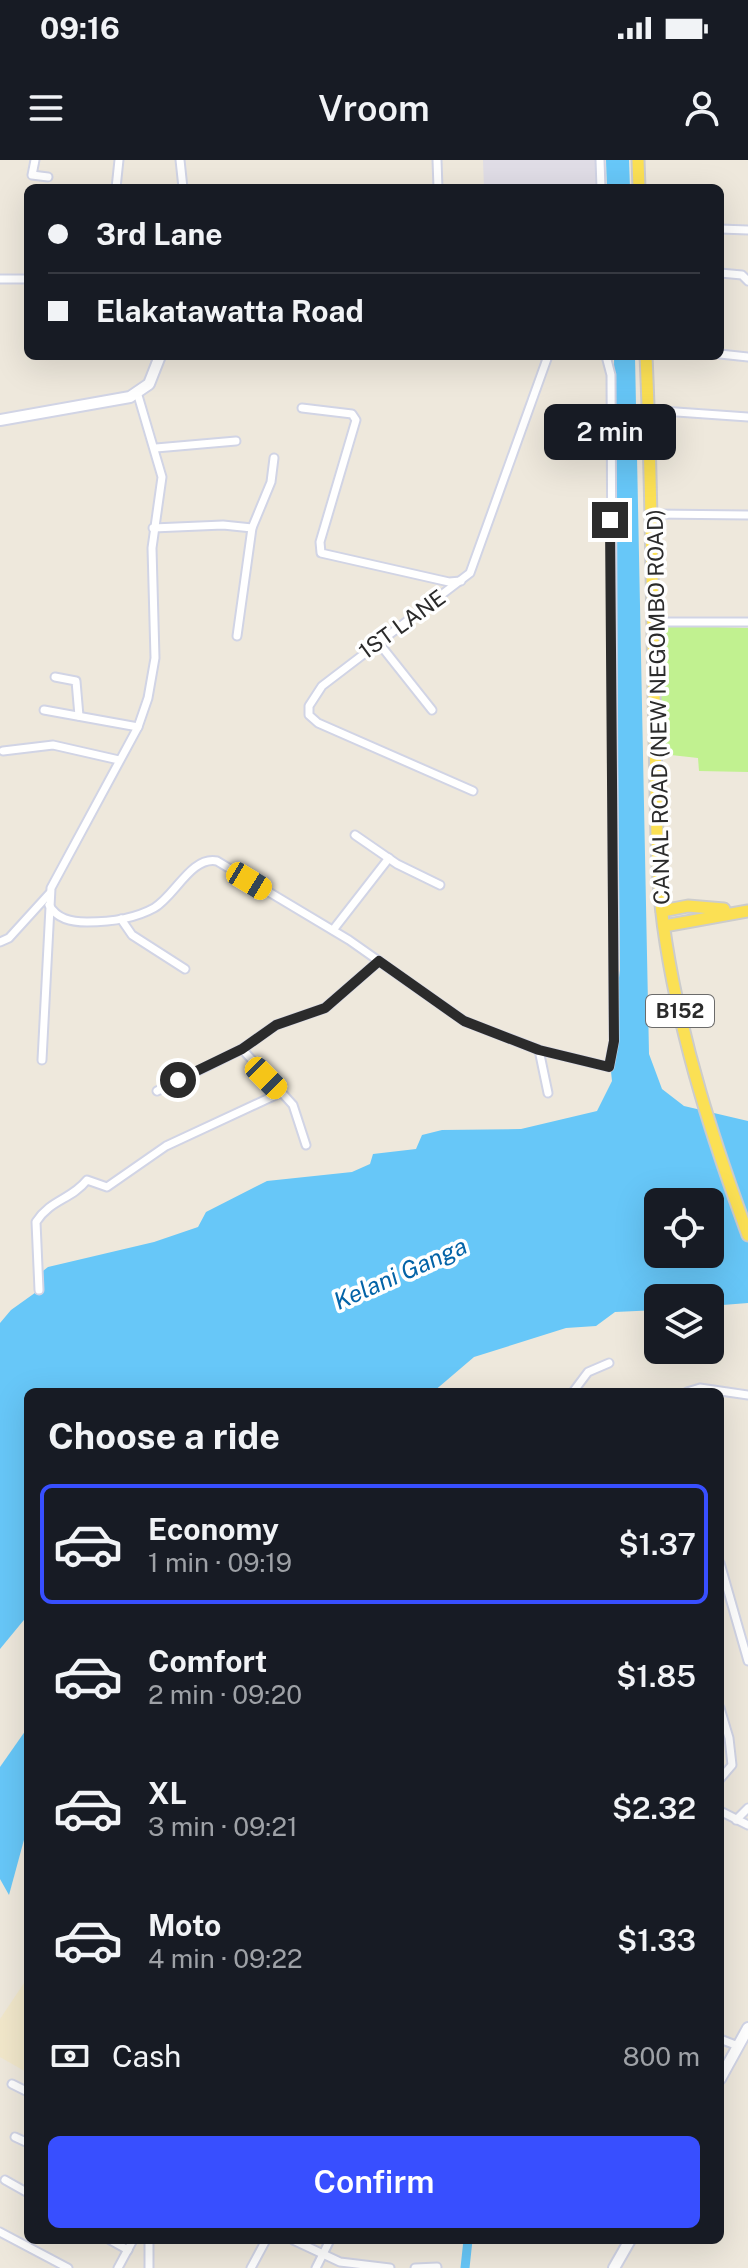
<!DOCTYPE html>
<html lang="en">
<head>
<meta charset="utf-8">
<style>
  :root { --surface:#171b24; --page:#242831; --text:#f1f3f6; --muted:#9ea1a6; --line:#363941; --accent:#384fff }
  body { margin:0; font-family:"Public Sans",sans-serif; background:var(--page); color:var(--text); height:100vh; display:flex; flex-direction:column; font-size:30px; white-space:nowrap }
  * { box-sizing:border-box; margin:0 }
  p { font-size:26px; color:var(--muted) }
  .icon { flex:none; width:44px; height:44px; fill:none; stroke:currentColor; stroke-width:2; stroke-linecap:round; stroke-linejoin:round }
  .map { position:relative; flex:1; overflow:hidden }
  .side { position:absolute; left:24px; top:1228px; width:700px; height:856px; display:flex; flex-direction:column; background:var(--surface); border-radius:12px; box-shadow:0 8px 32px #0002 }
  .side>* { flex:none }
  .top-card { position:absolute; left:24px; top:24px; width:700px; height:176px; border-radius:12px; box-shadow:0 8px 32px #0002; display:grid; align-content:center; height:176px; padding:0 24px; background:var(--surface) }
  .tools { position:absolute; left:644px; top:1028px; display:grid; gap:16px }
  .tools a { display:grid; place-items:center; width:80px; height:80px; border-radius:12px; background:var(--surface); box-shadow:0 8px 32px #0002; font-size:40px }
  .end { position:absolute; width:36px; height:36px; margin:-18px; border:10px solid #2b2b2b; background:#fff; box-shadow:0 0 0 4px #fff }
  .from { border-radius:50% }
  .bubble { position:absolute; height:56px; border-radius:12px; background:var(--surface); box-shadow:0 8px 32px #0002; font-size:26px; font-weight:600; line-height:56px; text-align:center }
  .car { position:absolute; width:24px; height:48px; margin:-24px -12px; border-radius:10px; box-shadow:0 0 6px 2px #0007; background:linear-gradient(#f5c518 24%,#345 0 40%,#f5c518 0 76%,#345 0 86%,#f5c518 0) }
  .top-card b { display:flex; align-items:center; gap:28px; height:76px; font-size:30px }
  .top-card b+b { border-top:2px solid var(--line) }
  .top-card i { width:20px; height:20px; background:var(--text) }
  ul { padding:0; list-style:none }
  li { display:flex; align-items:center; gap:24px; height:120px; margin:0 16px 12px; padding:0 8px; border:4px solid transparent; border-radius:12px }
  li div { flex:1 }
  li b { display:block; font-size:30px }
  li em { font-style:normal; font-weight:600 }
  li.current { border-color:var(--accent) }
  li>.icon { width:72px; height:72px; stroke-width:1.5 }
  h2 { padding:0 24px; font-size:36px; line-height:96px }
  .pay { display:flex; align-items:center; gap:20px; height:88px; padding:0 24px; font-size:30px }
  .pay p { margin-inline-start:auto }
  .primary-button { display:flex; gap:16px; margin-top:auto; padding:16px 24px }
  .primary-button a { flex:1; height:92px; border-radius:12px; background:var(--accent); color:#fff; font-size:32px; font-weight:600; line-height:92px; text-align:center }
  .status { display:flex; justify-content:space-between; align-items:center; height:56px; padding:0 40px; background:var(--surface); direction:ltr }
  .status svg { height:22px; fill:currentColor }
  header { display:flex; justify-content:space-between; align-items:center; height:104px; padding:0 24px; background:var(--surface); font-size:36px; font-weight:600 }
  .map>svg:first-child { display:block }
  .industrial { fill:#e0dde6 }
  .education { fill:#f1e7ca }
  .pitch { fill:#c1f190 }
  .water { fill:#67c7f8; fill-rule:evenodd }
  .lines { fill:none; stroke-linecap:round; stroke-linejoin:round }
  .canal { stroke:#67c7f8; stroke-width:9 }
  .street-casing { stroke:#d1d4e5; stroke-width:11 }
  .secondary-casing { stroke:#d1d4e5; stroke-width:14 }
  .primary-casing { stroke:#ccc; stroke-width:15 }
  .street { stroke:#fff; stroke-width:7 }
  .secondary { stroke:#fff; stroke-width:10 }
  .primary { stroke:#fbe054; stroke-width:11 }
  .route { stroke:#2b2b2b; stroke-width:10 }
  .labels { text-anchor:middle; dominant-baseline:central; stroke-width:7; stroke-linejoin:round; paint-order:stroke }
  .shield { fill:#fff; stroke:#6b6b6b; stroke-width:2 }
  .shield-label { font-size:20px; font-weight:bold; fill:#2b2b2b }
  .street-label { font-size:22px; fill:#2b2b2b; stroke:#fff }
  .water-label { font-size:24px; font-style:italic; fill:#0363a7; stroke:#fff }
</style>
</head>
<body>
<div class="status"><b>09:16</b><svg viewBox="0 0 49 12"><path d="M0 12V9h3v3zM5 12V6h3v6zM10 12V3h3v9zM15 12V0h3v12zM26 1h20v11H26zM47 4h2v5h-2z"/></svg></div>
<header><svg class="icon" aria-label="menu" viewBox="0 0 24 24"><path d="M4 6h16M4 12h16M4 18h16"/></svg>Vroom<svg class="icon" aria-label="person" viewBox="0 0 24 24"><circle cx="12" cy="8" r="4"/><path d="M4 21q1-7 8-7t8 7"/></svg></header>
<div class="map">
<svg width="748" height="2108" viewBox="0 0 748 2108">
  <rect width="100%" height="100%" fill="#eee8dc"/>
  <polygon class="industrial" points="483,0 597,0 597,28 484,28"/>
  <polygon class="education" points="28,1817 28,1913 0,1897 0,1859"/>
  <polygon class="pitch" points="658,465 748,468 748,612 699,611 698,598 662,594"/>
  <g class="water">
    <polygon points="606,0 629,0 630,28 607,28"/>
    <path d="M614 196H635L649 894 662 929 684 946 748 961V1143L710 1146V1138H658V1150L615 1152 596 1166 566 1168 474 1197 433 1232H28V1455L0 1489V1163L11 1150 39 1130V1114L48 1107 154 1082 198 1067 206 1052 267 1021 352 1012 370 1004 373 994 416 989 422 975 442 970 521 969 597 951 612 921 609 893 620 810ZM658 1042H710V1094H658Z"/>
    <polygon points="28,1567 28,1665 9,1735 0,1719 0,1607"/>
  </g>
  <g class="lines">
    <polyline class="canal" points="465,2108 468,2080"/>
    <defs>
      <g id="street">
        <polyline points="35,0 32,15 48,17"/>
        <polyline points="180,0 183,28"/>
        <polyline points="437,0 438,28"/>
        <polyline points="600,0 601,28"/>
        <polyline points="116,28 119,0"/>
        <polyline points="720,69 748,70"/>
        <polyline points="720,113 742,115 748,121"/>
        <polyline points="0,119 28,119"/>
        <polyline points="720,194 748,197"/>
        <polyline points="302,248 352,254 356,260 320,382 321,393 449,422 461,421"/>
        <polyline points="648,250 748,257"/>
        <polyline points="156,288 236,281"/>
        <polyline points="653,354 748,355"/>
        <polyline points="153,368 223,365 252,368"/>
        <polyline points="652,462 748,462"/>
        <polyline points="237,476 252,368 271,322 274,298"/>
        <polyline points="378,482 432,550"/>
        <polyline points="55,517 76,521 79,556"/>
        <polyline points="44,550 138,567"/>
        <polyline points="3,591 53,585 119,600"/>
        <polyline points="473,631 318,563 309,555 309,546 322,526 470,413 548,196"/>
        <polyline points="355,675 397,704 440,725"/>
        <path d="M49 745C57 759 71 762 87 762 110 762 134 759 154 748 175 736 191 696 217 701L349 780 464 861 539 890 609 907 614 881 611 215 606 196"/>
        <polyline points="121,759 132,775 185,809"/>
        <polyline points="333,770 389,698"/>
        <polyline points="0,782 9,778 49,734"/>
        <polyline points="242,889 293,945 306,985"/>
        <polyline points="539,890 548,933"/>
        <polyline points="42,900 51,728 138,567 148,538 155,498 152,388 162,317 137,232"/>
        <polyline points="157,931 242,889 276,865 325,848 379,801"/>
        <path d="M39 1130 36 1062C51 1039 71 1040 87 1020L107 1027 166 986 280 933"/>
        <polyline points="573,1232 588,1212 609,1203"/>
        <polyline points="687,1232 700,1228 748,1235"/>
        <polyline points="720,1403 748,1501"/>
        <polyline points="720,1548 729,1578 732,1605 720,1619"/>
        <polyline points="720,1651 748,1665"/>
        <polyline points="736,1660 748,1648"/>
        <polyline points="720,1879 738,1886"/>
        <polyline points="12,1924 28,1932"/>
        <polyline points="15,1977 28,1983"/>
        <polyline points="5,2020 28,2033"/>
        <polyline points="0,2072 68,2108"/>
        <polyline points="110,2080 128,2090"/>
        <polyline points="293,2080 340,2102 390,2108"/>
        <polyline points="118,2108 133,2080"/>
        <polyline points="149,2108 149,2080"/>
        <polyline points="251,2108 266,2080"/>
        <polyline points="316,2108 330,2080"/>
        <polyline points="415,2108 437,2107"/>
      </g>
      <g id="secondary">
        <polyline points="0,260 130,237 149,224 160,196"/>
        <polyline points="720,1919 748,1868"/>
        <polyline points="614,2108 630,2080"/>
      </g>
      <g id="primary">
        <polyline points="638,0 639,28"/>
        <path d="M646 196C652 323 652 450 655 578 657 646 655 716 666 783 682 884 713 980 748 1075"/>
        <polyline points="662,751 688,746 724,749"/>
        <polyline points="664,766 748,751"/>
      </g>
    </defs>
    <use href="#street" class="street-casing"/>
    <use href="#secondary" class="secondary-casing"/>
    <use href="#primary" class="primary-casing"/>
    <use href="#street" class="street"/>
    <use href="#secondary" class="secondary"/>
    <use href="#primary" class="primary"/>
  </g>
  <g class="lines">
    <polyline class="route" points="178,920 242,889 276,865 325,848 379,801 464,861 539,890 609,907 614,881 610,360"/>
  </g>
  <g class="labels">
    <rect class="shield" x="646" y="835" width="68" height="32" rx="6"/>
    <g class="shield-label">
      <text x="680" y="851">B152</text>
    </g>
    <g class="street-label">
      <text transform="translate(402 464) rotate(-36)">1ST LANE</text>
      <text transform="translate(658 547) rotate(-91)">CANAL ROAD (NEW NEGOMBO ROAD)</text>
    </g>
    <g class="water-label">
      <text transform="translate(400 1113) rotate(-24)">Kelani Ganga</text>
    </g>
  </g>
</svg>
<div class="tools">
<a><svg class="icon" aria-label="locate" viewBox="0 0 24 24"><circle cx="12" cy="12" r="6"/><path d="M12 2v4M12 18v4M2 12h4M18 12h4"/></svg></a>
<a><svg class="icon" aria-label="layers" viewBox="0 0 24 24"><path d="M12 4l9 5-9 5-9-5zM3 14l9 5 9-5"/></svg></a>
</div>
<i class="end from" style="left:178px;top:920px"></i>
<i class="end" style="left:610px;top:360px"></i>
<div class="bubble" style="left:544px;top:244px;width:132px">2 min</div>
<i class="car" style="left:249px;top:721px;rotate:121deg"></i>
<i class="car" style="left:266px;top:918px;rotate:135deg"></i>
<div class="top-card">
<b><i class="from"></i>3rd Lane</b>
<b><i></i>Elakatawatta Road</b>
</div>
<section class="side">
<h2>Choose a ride</h2>
<ul>
<li class="current"><svg class="icon" aria-label="car" viewBox="0 0 24 24"><path d="M5 17H2v-5l4-1 3-4h7l3 4 3 1v5h-3M9 17h6M6 11h13"/><circle cx="7" cy="17" r="2"/><circle cx="17" cy="17" r="2"/></svg><div><b>Economy</b><p>1 min · 09:19</p></div><em>$1.37</em></li>
<li><svg class="icon" aria-label="car" viewBox="0 0 24 24"><path d="M5 17H2v-5l4-1 3-4h7l3 4 3 1v5h-3M9 17h6M6 11h13"/><circle cx="7" cy="17" r="2"/><circle cx="17" cy="17" r="2"/></svg><div><b>Comfort</b><p>2 min · 09:20</p></div><em>$1.85</em></li>
<li><svg class="icon" aria-label="car" viewBox="0 0 24 24"><path d="M5 17H2v-5l4-1 3-4h7l3 4 3 1v5h-3M9 17h6M6 11h13"/><circle cx="7" cy="17" r="2"/><circle cx="17" cy="17" r="2"/></svg><div><b>XL</b><p>3 min · 09:21</p></div><em>$2.32</em></li>
<li><svg class="icon" aria-label="car" viewBox="0 0 24 24"><path d="M5 17H2v-5l4-1 3-4h7l3 4 3 1v5h-3M9 17h6M6 11h13"/><circle cx="7" cy="17" r="2"/><circle cx="17" cy="17" r="2"/></svg><div><b>Moto</b><p>4 min · 09:22</p></div><em>$1.33</em></li>
</ul>
<div class="pay"><svg class="icon" aria-label="cash" viewBox="0 0 24 24"><path d="M3 7h18v10H3z"/><circle cx="12" cy="12" r="2"/></svg>Cash<p>800 m</p></div>
<div class="primary-button"><a>Confirm</a></div>
</section>
</div>
</body>
</html>
